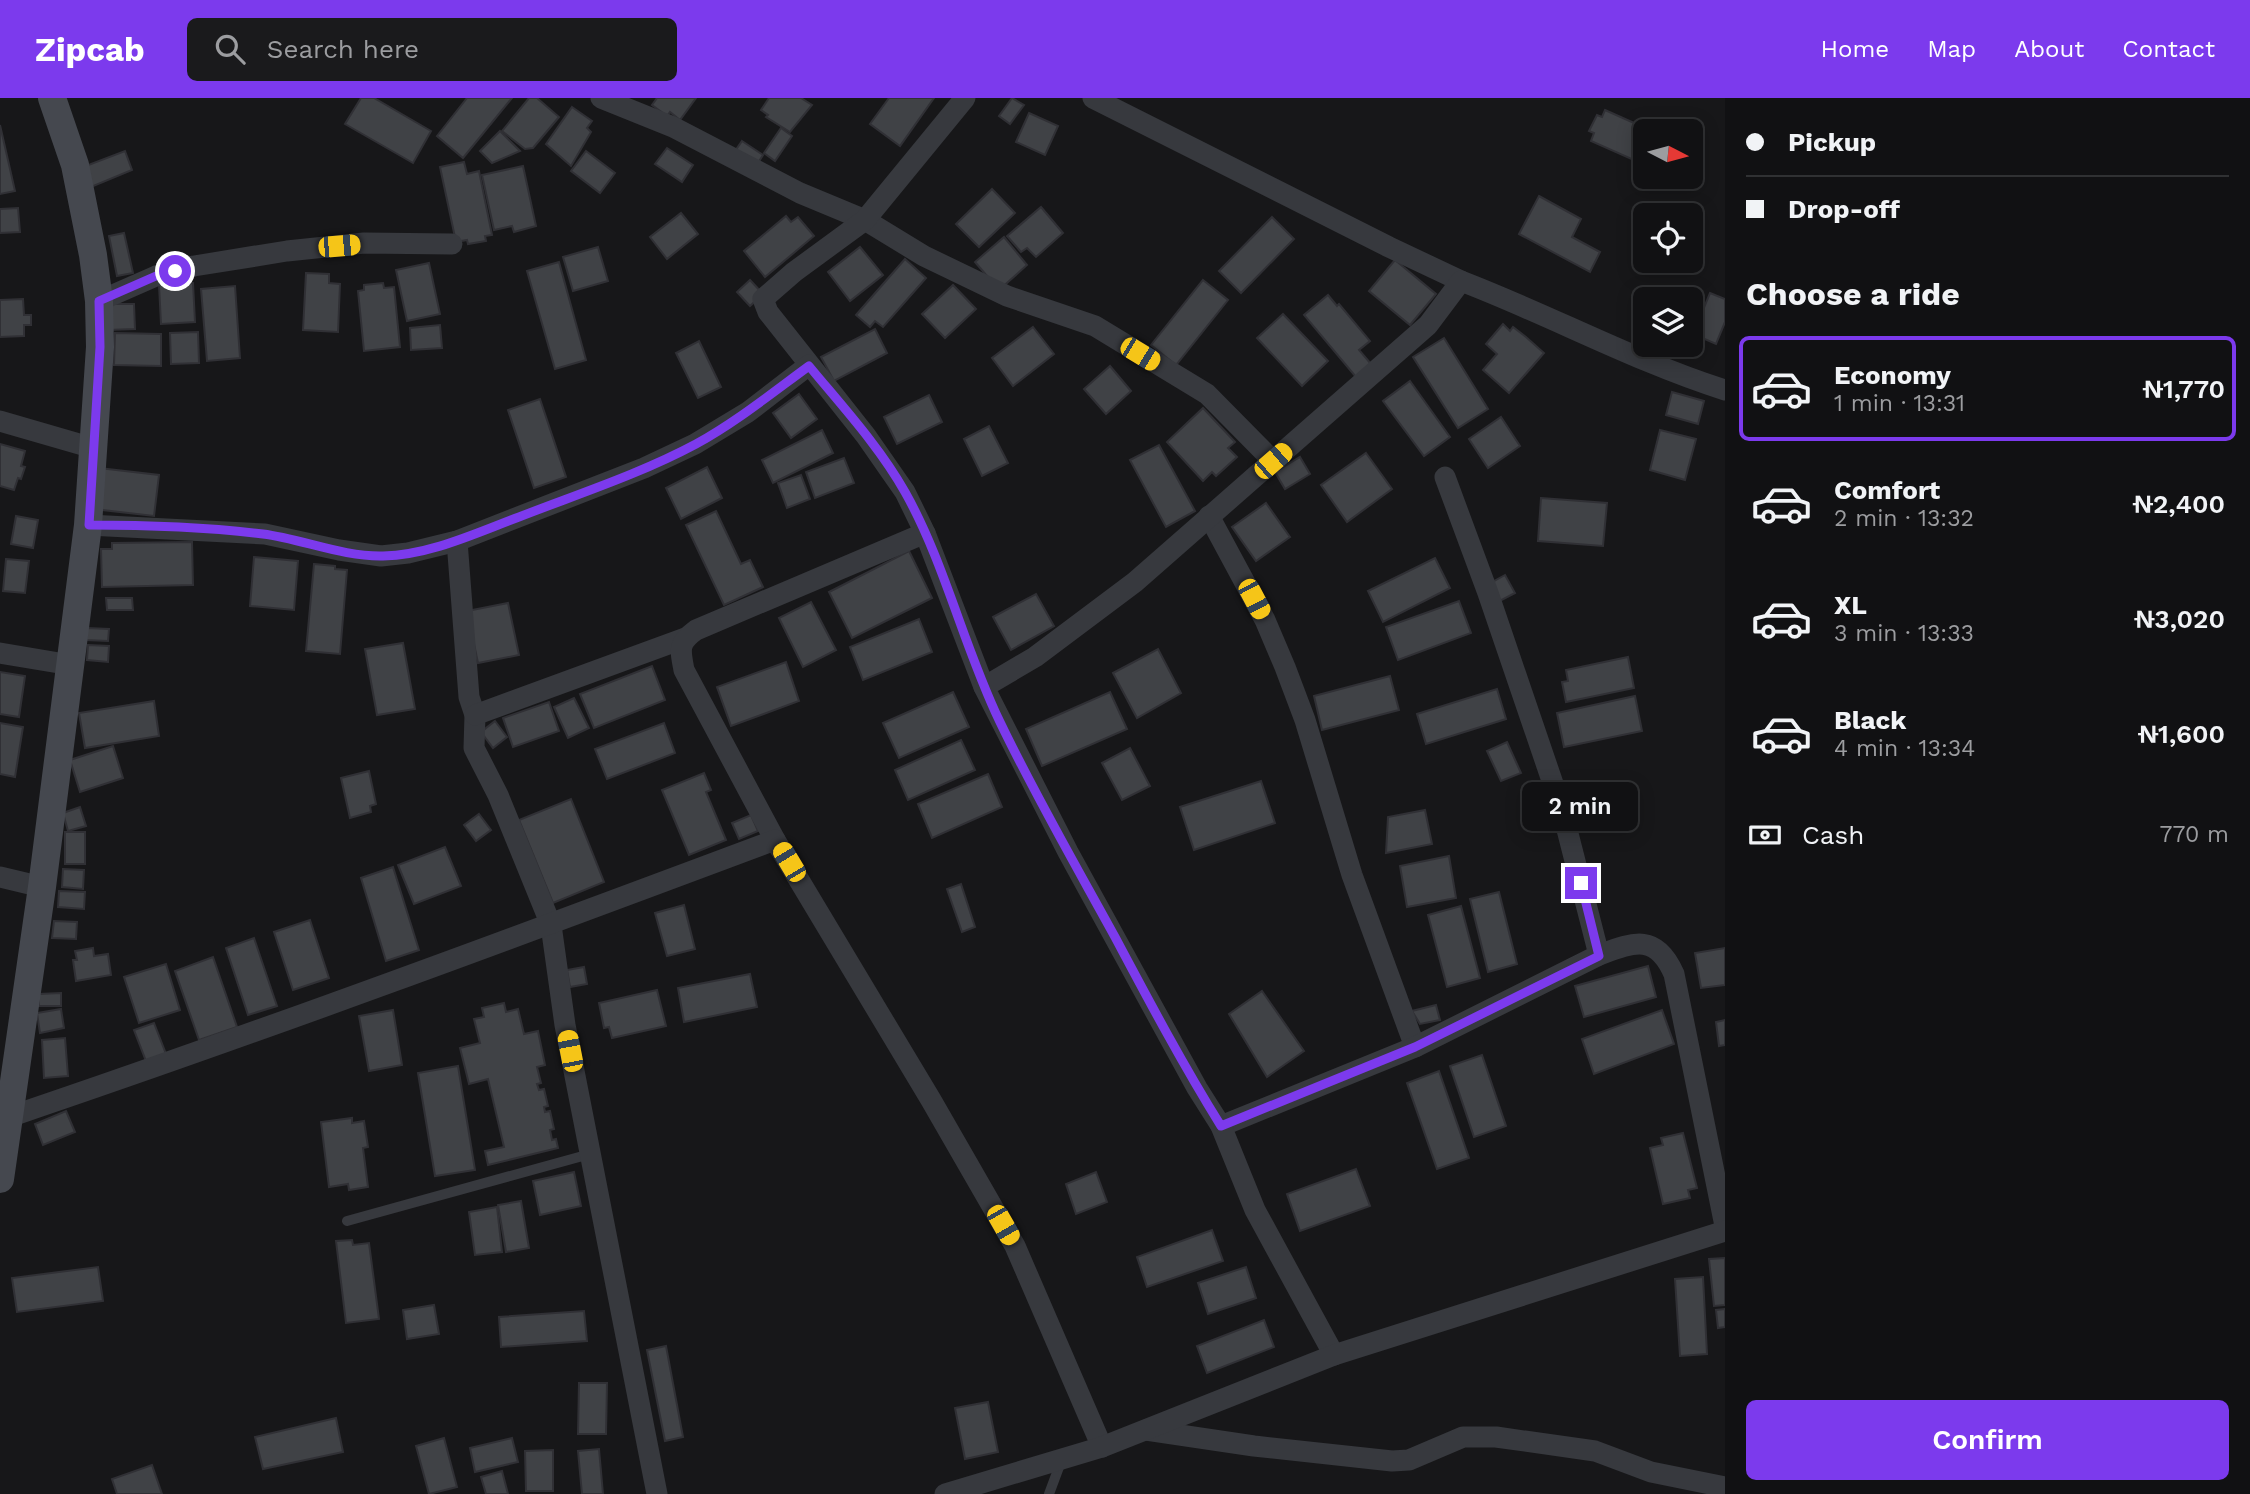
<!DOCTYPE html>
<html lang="en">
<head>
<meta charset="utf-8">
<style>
  :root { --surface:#111113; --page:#1a1a1c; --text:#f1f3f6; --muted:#9c9da0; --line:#303133; --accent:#7c3aed }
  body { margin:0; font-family:"Work Sans",sans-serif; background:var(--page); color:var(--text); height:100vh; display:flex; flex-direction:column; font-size:26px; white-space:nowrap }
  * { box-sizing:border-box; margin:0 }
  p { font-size:23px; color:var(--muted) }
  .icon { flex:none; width:38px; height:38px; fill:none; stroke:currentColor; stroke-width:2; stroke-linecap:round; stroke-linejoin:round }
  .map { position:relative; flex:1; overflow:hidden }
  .drawer { display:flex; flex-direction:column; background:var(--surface); width:525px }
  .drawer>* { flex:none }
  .hud { display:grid; align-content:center; height:154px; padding:0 21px; background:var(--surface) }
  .needle { width:46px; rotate:96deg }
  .controls { position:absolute; left:1633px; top:21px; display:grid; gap:14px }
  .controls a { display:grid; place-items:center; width:70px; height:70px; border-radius:10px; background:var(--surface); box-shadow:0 4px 18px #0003,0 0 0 2px var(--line); font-size:35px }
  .end { position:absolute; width:32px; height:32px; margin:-16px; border:9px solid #7c3aed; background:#fff; box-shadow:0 0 0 4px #fff }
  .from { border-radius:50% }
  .bubble { position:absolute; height:49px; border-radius:10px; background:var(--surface); box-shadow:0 4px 18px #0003,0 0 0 2px var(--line); font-size:23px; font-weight:600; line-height:49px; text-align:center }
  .car { position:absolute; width:21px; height:42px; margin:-21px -10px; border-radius:9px; box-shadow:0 0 5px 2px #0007; background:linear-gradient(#f5c518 24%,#345 0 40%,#f5c518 0 76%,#345 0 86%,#f5c518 0) }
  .hud b { display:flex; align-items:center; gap:24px; height:66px; font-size:26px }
  .hud b+b { border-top:2px solid var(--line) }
  .hud i { width:18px; height:18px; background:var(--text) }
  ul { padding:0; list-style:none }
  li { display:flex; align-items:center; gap:21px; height:105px; margin:0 14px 10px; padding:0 7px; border:4px solid transparent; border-radius:10px }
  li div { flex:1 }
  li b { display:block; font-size:26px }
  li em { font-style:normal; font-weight:600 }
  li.active { border-color:var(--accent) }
  li>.icon { width:63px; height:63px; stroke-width:1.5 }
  h2 { padding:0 21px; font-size:32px; line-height:84px }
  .pay { display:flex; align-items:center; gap:18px; height:77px; padding:0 21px; font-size:26px }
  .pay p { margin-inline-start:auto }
  .action { display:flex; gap:14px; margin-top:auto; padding:14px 21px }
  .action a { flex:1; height:80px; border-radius:10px; background:var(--accent); color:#fff; font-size:28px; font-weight:600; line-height:80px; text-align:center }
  header { display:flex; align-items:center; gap:42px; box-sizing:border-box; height:98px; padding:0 35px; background:var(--accent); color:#fff }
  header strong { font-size:33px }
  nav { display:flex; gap:38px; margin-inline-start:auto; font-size:24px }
  .search { width:490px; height:63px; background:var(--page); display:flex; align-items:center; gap:18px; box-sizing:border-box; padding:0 24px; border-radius:10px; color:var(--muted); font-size:26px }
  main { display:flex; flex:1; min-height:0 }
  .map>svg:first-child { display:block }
  .building { fill:#404246; stroke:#303035; stroke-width:2 }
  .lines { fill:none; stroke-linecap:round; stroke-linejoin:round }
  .lane { stroke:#37393e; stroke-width:10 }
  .street { stroke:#37393e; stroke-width:21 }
  .secondary { stroke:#45484f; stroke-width:28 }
  .route { stroke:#7c3aed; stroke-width:9 }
</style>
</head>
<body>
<header>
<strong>Zipcab</strong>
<div class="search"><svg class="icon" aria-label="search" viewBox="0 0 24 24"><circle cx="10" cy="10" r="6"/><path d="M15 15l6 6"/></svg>Search here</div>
<nav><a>Home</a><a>Map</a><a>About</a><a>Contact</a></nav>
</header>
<main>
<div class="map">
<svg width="1725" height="1396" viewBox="0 0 1725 1396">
  <rect width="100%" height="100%" fill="#171719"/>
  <g class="building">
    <polygon points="361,0 374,0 431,33 413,65 345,26"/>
    <polygon points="467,0 512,0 463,60 437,38"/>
    <polygon points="529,0 537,0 559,19 533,50 525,51 502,33"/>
    <polygon points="657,0 696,0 680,22 670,14 667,18 652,7"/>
    <polygon points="769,0 801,0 812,7 790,34 766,19 768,17 761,12"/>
    <polygon points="889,0 934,0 900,48 870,26"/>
    <polygon points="1012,0 1024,7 1010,26 999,18"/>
    <polygon points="572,9 592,23 587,30 591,34 571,68 546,46"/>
    <polygon points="1605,12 1652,33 1645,33 1645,67 1591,43 1594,35 1589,33 1597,17 1602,19"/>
    <polygon points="1029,15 1058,28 1045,57 1016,44"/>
    <polygon points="0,27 15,93 0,96"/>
    <polygon points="781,30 792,38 775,63 764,55"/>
    <polygon points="500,33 520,53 492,65 480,53"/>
    <polygon points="742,43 763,57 755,70 733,56"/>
    <polygon points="667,50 693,67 682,84 655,66"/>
    <polygon points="125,53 132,72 91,89 83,69"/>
    <polygon points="586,53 615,75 600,95 571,73"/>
    <polygon points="464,64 467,76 479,73 492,137 485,138 486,143 468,146 467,142 456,144 440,69"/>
    <polygon points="523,68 536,128 514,134 512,128 494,132 482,77"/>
    <polygon points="992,91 1015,115 979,149 956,126"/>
    <polygon points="1539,98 1581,121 1572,139 1600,154 1590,174 1519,136"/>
    <polygon points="1041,109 1063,135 1036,159 1027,150 1021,154 1007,138"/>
    <polygon points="18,110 20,134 0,135 0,111"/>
    <polygon points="681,115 698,136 667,161 650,139"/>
    <polygon points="786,118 791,124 798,119 814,138 765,179 744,153"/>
    <polygon points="1272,119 1294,141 1241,195 1219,173"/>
    <polygon points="124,135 133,175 117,178 109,138"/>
    <polygon points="1004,139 1027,167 999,192 975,164"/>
    <polygon points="598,149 608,183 573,193 563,159"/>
    <polygon points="860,149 883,177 850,203 828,174"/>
    <polygon points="905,161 926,180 883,229 875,223 870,229 856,217"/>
    <polygon points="1395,162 1436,196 1410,227 1369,193"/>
    <polygon points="559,164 586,262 555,271 527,173"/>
    <polygon points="429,165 440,216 407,223 396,172"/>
    <polygon points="306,175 329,176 329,185 340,186 338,234 303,232"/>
    <polygon points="750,182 763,196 750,208 737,194"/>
    <polygon points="1203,182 1228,202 1176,267 1151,247"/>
    <polygon points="193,185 195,224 161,226 159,187"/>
    <polygon points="383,185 384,190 394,189 400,249 364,253 358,193 364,192 364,187"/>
    <polygon points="953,187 976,211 945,240 922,216"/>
    <polygon points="235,188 240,260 207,263 201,191"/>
    <polygon points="1710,195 1725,201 1725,224 1716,246 1693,236"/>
    <polygon points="1328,197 1337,208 1339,206 1370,243 1359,252 1371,266 1356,279 1304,217"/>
    <polygon points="23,201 24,217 31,217 31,227 24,227 24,238 0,239 0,202"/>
    <polygon points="107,206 134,206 135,231 107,232"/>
    <polygon points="1283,216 1328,263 1302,288 1257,240"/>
    <polygon points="1503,226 1510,233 1513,229 1526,239 1544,255 1509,295 1483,272 1497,256 1486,246"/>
    <polygon points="440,227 442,250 411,252 410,230"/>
    <polygon points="1033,229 1054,256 1013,288 992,260"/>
    <polygon points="875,231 887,255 834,283 821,259"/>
    <polygon points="198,234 199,265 171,266 170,235"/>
    <polygon points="115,235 161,236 161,268 114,267"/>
    <polygon points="1444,240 1488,311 1458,330 1413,259"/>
    <polygon points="699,243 721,289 698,300 676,255"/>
    <polygon points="1110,268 1131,293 1106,316 1084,291"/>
    <polygon points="1410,283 1450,339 1424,358 1383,303"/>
    <polygon points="1672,294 1704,303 1698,326 1666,317"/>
    <polygon points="799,296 817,321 791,340 773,315"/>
    <polygon points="929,297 942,324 897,346 884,319"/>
    <polygon points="540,301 566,379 534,390 508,312"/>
    <polygon points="1203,310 1235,344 1228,350 1237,359 1216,378 1212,374 1203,383 1167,344"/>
    <polygon points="1501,319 1520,348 1488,370 1469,341"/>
    <polygon points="989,328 1008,365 982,378 964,341"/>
    <polygon points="822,332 833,355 773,385 762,362"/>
    <polygon points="1660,332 1696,341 1685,382 1650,372"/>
    <polygon points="0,346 25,353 21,368 25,369 21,381 18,380 14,392 0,388"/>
    <polygon points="1159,347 1195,413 1166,429 1130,362"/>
    <polygon points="1366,355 1392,391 1347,424 1321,387"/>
    <polygon points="1300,359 1310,376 1285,391 1275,374"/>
    <polygon points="844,360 854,385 815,400 806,374"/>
    <polygon points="707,369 722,400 681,421 666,390"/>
    <polygon points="99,370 159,377 154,418 94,411"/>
    <polygon points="801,377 810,401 787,410 778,385"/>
    <polygon points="1541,400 1607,405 1603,448 1538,443"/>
    <polygon points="1266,405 1290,439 1256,463 1232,429"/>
    <polygon points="716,413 741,466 750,462 763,489 724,507 686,427"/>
    <polygon points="16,418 38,422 33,450 11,446"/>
    <polygon points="192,444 193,487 102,489 101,451 112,451 112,445"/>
    <polygon points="909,453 932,500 852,540 829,494"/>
    <polygon points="254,459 298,463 294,512 250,508"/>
    <polygon points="1435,460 1450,490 1383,524 1368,493"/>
    <polygon points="6,461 29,463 25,495 3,493"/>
    <polygon points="314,466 335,468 335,471 347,472 340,556 306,553"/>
    <polygon points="1505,477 1515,495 1496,505 1487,487"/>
    <polygon points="1036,496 1054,528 1011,552 993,519"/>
    <polygon points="106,500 132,500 133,512 107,512"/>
    <polygon points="1459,503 1471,535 1398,562 1386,529"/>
    <polygon points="811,504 836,552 803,569 779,520"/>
    <polygon points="508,505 519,557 478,565 467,513"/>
    <polygon points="919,521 932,554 863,582 850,549"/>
    <polygon points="87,530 109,531 108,543 86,542"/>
    <polygon points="403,545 415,611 377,617 365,551"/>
    <polygon points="88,547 109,548 108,564 87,562"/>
    <polygon points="1158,551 1181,595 1137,620 1113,575"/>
    <polygon points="1628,559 1634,590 1566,604 1562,584 1568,583 1566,572"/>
    <polygon points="786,564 799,603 731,628 717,589"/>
    <polygon points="652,568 665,602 594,630 580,596"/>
    <polygon points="0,574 25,578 19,619 0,616"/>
    <polygon points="1390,578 1399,612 1322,632 1314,598"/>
    <polygon points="1497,591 1506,621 1426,646 1417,616"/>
    <polygon points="953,594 969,629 899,660 883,625"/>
    <polygon points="1110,594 1127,631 1042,668 1026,631"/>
    <polygon points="1635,598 1642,633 1564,649 1557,615"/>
    <polygon points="574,600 589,630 568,640 554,609"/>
    <polygon points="154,603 159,638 85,650 79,615"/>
    <polygon points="549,604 559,633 513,649 503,620"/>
    <polygon points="495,623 507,639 493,650 481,634"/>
    <polygon points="0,625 23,629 15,679 0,676"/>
    <polygon points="664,625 675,655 607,681 595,651"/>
    <polygon points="961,642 975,672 908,702 895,672"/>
    <polygon points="1507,644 1521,675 1501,683 1487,653"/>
    <polygon points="113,648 123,680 80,694 70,662"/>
    <polygon points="1130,650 1150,688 1122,702 1102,665"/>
    <polygon points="369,673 376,706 370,708 371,714 350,720 341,680"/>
    <polygon points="704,675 711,692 706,694 726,742 689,757 662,692"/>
    <polygon points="988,676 1002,709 932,740 918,706"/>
    <polygon points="1261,683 1275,725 1194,752 1180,709"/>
    <polygon points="571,701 604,784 553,805 519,722"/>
    <polygon points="80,709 86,728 68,733 63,715"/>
    <polygon points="1425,712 1432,746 1386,755 1388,719"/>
    <polygon points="479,716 491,732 476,743 464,727"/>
    <polygon points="751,717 758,733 739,741 732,725"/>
    <rect x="65" y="734" width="20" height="32"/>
    <polygon points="445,749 461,788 414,806 398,767"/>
    <polygon points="1449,758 1456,800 1407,809 1400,768"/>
    <polygon points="393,769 419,852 386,863 361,780"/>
    <polygon points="63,771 84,772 83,791 62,789"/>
    <polygon points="961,786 975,829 962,834 947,791"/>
    <polygon points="59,793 85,794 84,811 58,809"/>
    <polygon points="1499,794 1517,866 1488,874 1470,801"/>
    <polygon points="684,807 695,851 667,858 655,815"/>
    <polygon points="1461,808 1480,880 1447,889 1428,817"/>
    <polygon points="310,822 329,880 293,892 274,834"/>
    <polygon points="54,823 77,824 76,841 52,840"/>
    <polygon points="254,840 277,908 248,917 226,850"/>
    <polygon points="93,850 94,858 108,856 111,877 76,883 73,862 77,862 75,853"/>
    <polygon points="1725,850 1725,887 1701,890 1695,855"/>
    <polygon points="213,859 237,929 199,942 175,873"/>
    <polygon points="166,866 180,912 139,925 124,879"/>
    <polygon points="1648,868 1656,899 1584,919 1575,888"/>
    <polygon points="584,869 587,886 570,889 567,872"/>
    <polygon points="750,876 757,909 684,924 678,890"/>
    <polygon points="657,892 666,928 612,940 609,929 604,930 599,905"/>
    <polygon points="1262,893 1304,953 1267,979 1229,916"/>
    <polygon points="61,895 61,908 39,908 39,896"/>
    <polygon points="504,905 506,914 518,911 524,936 538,933 545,967 537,969 541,985 537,986 539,992 544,991 548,1008 544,1009 545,1014 550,1013 554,1031 550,1032 552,1042 556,1041 558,1050 488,1067 485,1053 504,1049 488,981 469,986 460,950 480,945 474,921 484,919 482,910"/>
    <polygon points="1436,907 1440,922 1420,926 1412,913"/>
    <polygon points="61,911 64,930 40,935 37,915"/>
    <polygon points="393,912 402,967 369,973 359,918"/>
    <polygon points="1662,912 1674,946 1594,976 1582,941"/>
    <polygon points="1725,922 1725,947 1719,948 1716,924"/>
    <polygon points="154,925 166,956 146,963 134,932"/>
    <polygon points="65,940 68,978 44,980 42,942"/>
    <polygon points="1482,957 1506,1028 1474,1039 1450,968"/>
    <polygon points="458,968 475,1072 435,1078 418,975"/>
    <polygon points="1439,973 1469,1060 1437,1071 1407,985"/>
    <polygon points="66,1013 75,1034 43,1047 35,1026"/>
    <polygon points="352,1020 352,1025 364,1023 368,1049 363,1050 368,1089 349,1092 348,1086 329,1089 321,1024"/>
    <polygon points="1683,1035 1697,1090 1688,1092 1690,1100 1663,1106 1650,1050 1663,1047 1661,1040"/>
    <polygon points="1356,1071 1370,1108 1300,1133 1287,1096"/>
    <polygon points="574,1074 581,1108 540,1117 533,1083"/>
    <polygon points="1096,1074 1107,1104 1076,1116 1066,1086"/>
    <polygon points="521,1103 529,1150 506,1154 498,1107"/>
    <polygon points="497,1109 502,1154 475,1157 469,1114"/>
    <polygon points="1212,1132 1223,1163 1147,1189 1137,1159"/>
    <polygon points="352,1142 353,1147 369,1145 379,1221 346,1225 336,1143"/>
    <polygon points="1725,1160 1725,1207 1714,1208 1709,1161"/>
    <polygon points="98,1169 103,1203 17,1214 12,1180"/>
    <polygon points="1246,1169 1256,1200 1208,1216 1198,1185"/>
    <polygon points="1703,1179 1707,1256 1680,1258 1675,1181"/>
    <polygon points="434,1207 439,1236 407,1241 403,1212"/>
    <polygon points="1725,1211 1725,1229 1718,1230 1716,1212"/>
    <polygon points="584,1213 587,1243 501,1249 499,1219"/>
    <polygon points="1264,1222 1274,1249 1207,1275 1197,1248"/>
    <polygon points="666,1248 683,1339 665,1343 647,1252"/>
    <polygon points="579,1285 607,1285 606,1336 578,1336"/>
    <polygon points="988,1304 998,1354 965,1361 955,1310"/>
    <polygon points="336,1320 343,1354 263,1371 255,1339"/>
    <polygon points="444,1340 457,1389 429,1396 416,1348"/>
    <polygon points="512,1340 518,1364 475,1374 470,1350"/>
    <polygon points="599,1351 603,1396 582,1396 578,1353"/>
    <polygon points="553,1352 553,1393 526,1393 525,1353"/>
    <polygon points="152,1367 162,1396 117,1396 112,1381"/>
    <polygon points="502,1373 508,1396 486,1396 481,1379"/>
  </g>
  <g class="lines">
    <g class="lane">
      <polyline points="347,1123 590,1056"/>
      <polyline points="1049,1396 1062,1361"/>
    </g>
    <g class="street">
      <polyline points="601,0 673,29 800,95 865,122 924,158 1007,198 1095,228 1207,296 1273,363"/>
      <polyline points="965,0 865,122 794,174 763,201 768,214 866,338 905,394 925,435 984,589"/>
      <polyline points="1093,0 1389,149 1461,183"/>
      <polyline points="99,203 156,178 194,168 287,153 364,145 452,146"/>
      <polyline points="0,323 93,350"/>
      <polyline points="1445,379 1488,495 1562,712 1599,857"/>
      <polyline points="1209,418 1265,522 1285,569 1305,622 1352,777 1415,949"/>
      <polyline points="88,427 265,436 339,452 381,458 408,455 457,443 644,370 695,346 748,314 809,267"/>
      <polyline points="457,443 469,599 475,617 474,650 498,697 551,827 565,927 657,1396"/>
      <polyline points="0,555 71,567"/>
      <polyline points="475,617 685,540"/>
      <path d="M775 742 684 572C680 551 678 545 696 532L925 435"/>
      <polyline points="0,779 42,789"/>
      <path d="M9 1019C266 932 521 837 775 742L931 1002 1015 1148 1102 1349"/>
      <path d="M1221 1028 1415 949 1599 857C1634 844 1656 835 1674 876L1725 1128"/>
      <path d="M1334 1257 1255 1112 1221 1028 1197 990 1068 754 984 589 1035 559 1135 484 1428 227 1461 183C1550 217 1634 263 1725 292"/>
      <polyline points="1146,1332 1254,1348 1392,1363 1409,1362 1463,1339 1496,1339 1595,1353 1651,1374 1725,1389"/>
      <polyline points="945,1396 1102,1349 1334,1257 1725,1133"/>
    </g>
    <polyline class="secondary" points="0,1081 42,789 88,427 100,249 99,203 93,157 75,67 52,0"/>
  </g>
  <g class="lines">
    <path class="route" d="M175 173 156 178 99 203 100 249 89 427C146 427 206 429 263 436 302 441 343 459 383 458 430 457 476 435 519 419 578 396 640 376 696 346 736 324 772 295 809 268 842 308 879 348 905 394 945 465 964 550 1000 624 1035 697 1076 768 1115 839 1149 903 1183 967 1221 1028L1415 949 1599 858 1581 785"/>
  </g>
</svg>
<div class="controls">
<a><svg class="needle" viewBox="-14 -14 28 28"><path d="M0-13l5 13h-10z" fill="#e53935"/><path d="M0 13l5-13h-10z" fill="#9c9da0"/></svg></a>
<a><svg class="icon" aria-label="locate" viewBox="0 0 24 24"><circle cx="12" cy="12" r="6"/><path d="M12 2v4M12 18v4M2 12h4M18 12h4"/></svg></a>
<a><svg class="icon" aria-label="layers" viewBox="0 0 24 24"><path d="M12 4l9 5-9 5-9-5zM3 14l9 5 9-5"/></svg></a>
</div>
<i class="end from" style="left:175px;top:173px"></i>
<i class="end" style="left:1581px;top:785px"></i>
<div class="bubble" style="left:1522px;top:684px;width:116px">2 min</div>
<i class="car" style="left:339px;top:148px;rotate:85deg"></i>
<i class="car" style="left:1140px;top:256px;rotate:121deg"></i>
<i class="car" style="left:1273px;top:363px;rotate:49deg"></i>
<i class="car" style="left:1254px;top:501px;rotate:152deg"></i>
<i class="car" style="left:789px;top:764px;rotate:329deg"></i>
<i class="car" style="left:570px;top:953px;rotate:349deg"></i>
<i class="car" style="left:1003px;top:1127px;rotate:150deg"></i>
</div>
<section class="drawer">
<div class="hud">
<b><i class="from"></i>Pickup</b>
<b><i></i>Drop-off</b>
</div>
<h2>Choose a ride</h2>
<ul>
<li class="active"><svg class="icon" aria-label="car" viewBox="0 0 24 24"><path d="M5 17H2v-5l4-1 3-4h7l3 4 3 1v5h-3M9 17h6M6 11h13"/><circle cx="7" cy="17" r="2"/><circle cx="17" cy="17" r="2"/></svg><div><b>Economy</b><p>1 min · 13:31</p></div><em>₦1,770</em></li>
<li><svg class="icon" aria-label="car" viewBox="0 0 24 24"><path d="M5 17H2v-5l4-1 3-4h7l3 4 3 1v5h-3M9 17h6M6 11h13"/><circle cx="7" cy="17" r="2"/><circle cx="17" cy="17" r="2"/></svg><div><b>Comfort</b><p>2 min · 13:32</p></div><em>₦2,400</em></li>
<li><svg class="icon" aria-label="car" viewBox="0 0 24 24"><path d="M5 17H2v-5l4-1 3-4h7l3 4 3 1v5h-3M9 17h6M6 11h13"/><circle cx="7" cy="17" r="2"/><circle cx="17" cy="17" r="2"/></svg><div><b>XL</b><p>3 min · 13:33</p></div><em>₦3,020</em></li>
<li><svg class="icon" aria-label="car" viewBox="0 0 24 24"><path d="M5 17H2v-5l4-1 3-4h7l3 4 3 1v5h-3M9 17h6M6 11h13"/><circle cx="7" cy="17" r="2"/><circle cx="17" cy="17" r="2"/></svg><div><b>Black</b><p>4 min · 13:34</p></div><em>₦1,600</em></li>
</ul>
<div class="pay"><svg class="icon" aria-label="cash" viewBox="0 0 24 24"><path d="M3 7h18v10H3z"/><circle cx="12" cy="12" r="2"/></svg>Cash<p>770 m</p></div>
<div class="action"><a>Confirm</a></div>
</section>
</main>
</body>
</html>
